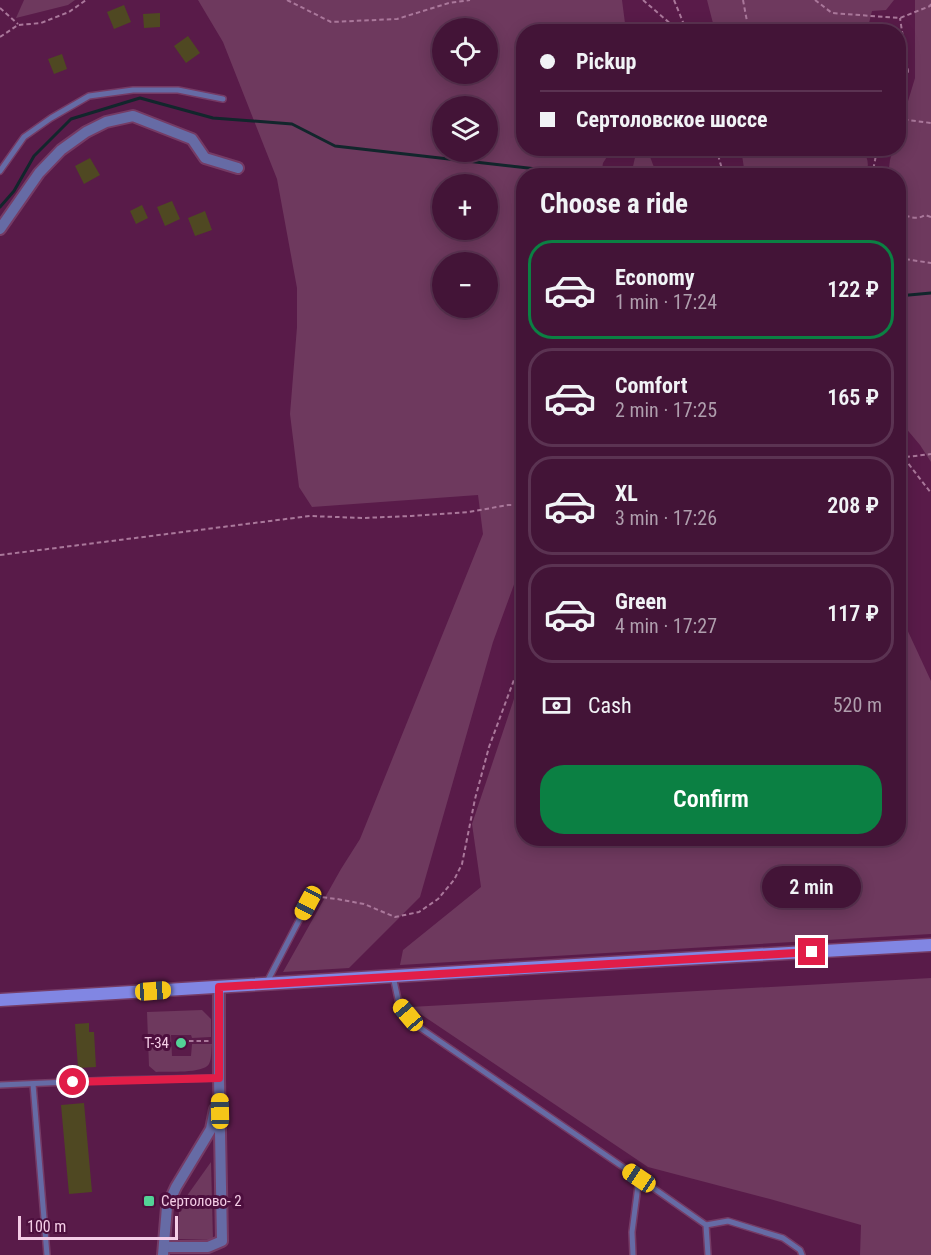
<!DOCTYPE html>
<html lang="en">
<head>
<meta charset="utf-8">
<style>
  :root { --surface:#431437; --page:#4a1d3f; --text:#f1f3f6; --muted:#af9ead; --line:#5b3352; --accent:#0b8043 }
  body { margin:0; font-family:"Roboto Condensed",sans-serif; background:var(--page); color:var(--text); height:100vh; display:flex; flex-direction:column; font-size:22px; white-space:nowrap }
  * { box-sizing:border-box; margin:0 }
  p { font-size:20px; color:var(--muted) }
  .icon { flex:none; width:33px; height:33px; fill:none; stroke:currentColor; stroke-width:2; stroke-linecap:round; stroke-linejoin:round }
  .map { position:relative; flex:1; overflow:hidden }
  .side { position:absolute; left:516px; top:168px; width:390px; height:678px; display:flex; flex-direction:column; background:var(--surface); border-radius:24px; box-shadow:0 3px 15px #0003,0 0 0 2px var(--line) }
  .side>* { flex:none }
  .guide { position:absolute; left:516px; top:24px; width:390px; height:132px; border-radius:24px; box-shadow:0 3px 15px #0003,0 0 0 2px var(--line); display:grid; align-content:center; height:132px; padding:0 24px; background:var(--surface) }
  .fabs { position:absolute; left:432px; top:18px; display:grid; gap:12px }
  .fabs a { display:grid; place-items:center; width:66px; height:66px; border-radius:50%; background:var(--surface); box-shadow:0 3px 15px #0003,0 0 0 2px var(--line); font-size:30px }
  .scale { position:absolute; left:18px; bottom:15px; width:160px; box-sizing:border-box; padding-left:6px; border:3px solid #f4cde6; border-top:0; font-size:16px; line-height:21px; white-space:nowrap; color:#f4cde6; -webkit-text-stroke:4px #4d0f3e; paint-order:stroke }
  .end { position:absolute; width:27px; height:27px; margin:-14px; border:8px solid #e11d48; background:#fff; box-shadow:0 0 0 3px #fff }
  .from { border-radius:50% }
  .bubble { position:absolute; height:42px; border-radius:21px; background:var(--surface); box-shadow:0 3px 15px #0003,0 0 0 2px var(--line); font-size:20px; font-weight:600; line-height:42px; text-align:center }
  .car { position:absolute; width:18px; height:36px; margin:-18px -9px; border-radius:8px; box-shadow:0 0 4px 2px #0007; background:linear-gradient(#f5c518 24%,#345 0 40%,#f5c518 0 76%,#345 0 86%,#f5c518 0) }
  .guide b { display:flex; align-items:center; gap:21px; height:57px; font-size:22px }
  .guide b+b { border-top:2px solid var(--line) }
  .guide i { width:15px; height:15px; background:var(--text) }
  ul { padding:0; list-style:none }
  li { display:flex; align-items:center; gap:18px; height:99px; margin:0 12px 9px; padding:0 12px; border:3px solid var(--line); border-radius:24px }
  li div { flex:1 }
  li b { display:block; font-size:22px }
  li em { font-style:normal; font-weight:600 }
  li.active { border-color:var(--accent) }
  li>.icon { width:54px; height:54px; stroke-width:1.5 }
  h2 { padding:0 24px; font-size:27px; line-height:72px }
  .pay { display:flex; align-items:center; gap:15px; height:66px; padding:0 24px; font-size:22px }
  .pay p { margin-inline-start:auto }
  .cta { display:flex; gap:12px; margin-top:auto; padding:12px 24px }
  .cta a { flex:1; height:69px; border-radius:24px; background:var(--accent); color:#fff; font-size:24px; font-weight:600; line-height:69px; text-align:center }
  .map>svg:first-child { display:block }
  .green { fill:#6e395e; fill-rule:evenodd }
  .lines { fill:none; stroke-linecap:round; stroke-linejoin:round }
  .stream { stroke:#12262c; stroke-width:3 }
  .building { fill:#4f4822 }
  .lane-casing { stroke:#753b65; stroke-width:8 }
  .street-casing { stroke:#753b65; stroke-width:14 }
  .secondary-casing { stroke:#753b65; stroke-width:15 }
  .path { stroke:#aa789b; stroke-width:2; stroke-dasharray:4.5 3; stroke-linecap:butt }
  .lane { stroke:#666ba5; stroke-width:5 }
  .street { stroke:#666ba5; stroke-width:10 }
  .secondary { stroke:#8186e3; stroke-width:12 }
  .route { stroke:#e11d48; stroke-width:8 }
  .poi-dot { fill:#53d396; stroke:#4d0f3e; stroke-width:2 }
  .labels { text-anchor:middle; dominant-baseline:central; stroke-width:6; stroke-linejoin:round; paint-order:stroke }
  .poi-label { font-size:15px; fill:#f4cde6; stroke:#4d0f3e; text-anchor:end }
</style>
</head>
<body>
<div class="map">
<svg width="931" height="1255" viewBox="0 0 931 1255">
  <rect width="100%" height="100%" fill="#591b49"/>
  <g class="green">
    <polygon points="24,0 75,0 68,5 16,18"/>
    <path d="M198 0H622L626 31 524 32V148L612 149 603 163 601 175 524 176 523 560 493 642 420 897 349 968 283 972 341 869 360 839 483 534 478 495 312 507 299 487 290 414 297 327V288L277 179 223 42ZM488 28V74H442V28ZM488 106V152H442V106ZM488 184V230H442V184ZM488 262V308H442V262Z"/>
    <polygon points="707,0 894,0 886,10 872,11 869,23 888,27 891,32 715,31"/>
    <polygon points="915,0 931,0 931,462 920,445 899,420 898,176 888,175 890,160 893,149 898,148 899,131 915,78"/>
    <polygon points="637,149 647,149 657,175 631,175"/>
    <path d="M732 149H862C868 158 870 165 865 175H745L742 155 732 152Z"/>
    <polygon points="899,612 931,681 931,934 400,965 403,950 481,887 472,824 523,672 524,838 898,838"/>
    <polygon points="931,978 931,1255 860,1255 861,1225 770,1199 648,1167 410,1007"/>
    <path d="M202 1010 211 1019V1037L192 1038 191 1035H171L172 1056H191L192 1044H212C211 1050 212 1058 209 1064 203 1074 168 1071 156 1072L149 1066 147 1012Z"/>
    <polygon points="211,1162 213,1240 178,1239 179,1207"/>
  </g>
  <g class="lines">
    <g class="stream">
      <polyline points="0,207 14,191 34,156 71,119 140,98 213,118 292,124 335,146 599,176"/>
      <polyline points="898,296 931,293"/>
    </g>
  </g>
  <g class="building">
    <polygon points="124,5 131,22 114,29 107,12"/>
    <polygon points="160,13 160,27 144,28 143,14"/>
    <polygon points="188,36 200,53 186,63 174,46"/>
    <polygon points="62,54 67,69 54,74 48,59"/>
    <polygon points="90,158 100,175 84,184 75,166"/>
    <polygon points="172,201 180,219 165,226 157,207"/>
    <polygon points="142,205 148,218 136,224 130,211"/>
    <polygon points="205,211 212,230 195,236 188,218"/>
    <polygon points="89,1023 89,1032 94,1032 96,1067 78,1068 75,1024"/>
    <polygon points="84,1103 92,1192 69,1194 61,1105"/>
  </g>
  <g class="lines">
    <defs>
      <g id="lane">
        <polyline points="0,171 24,137 51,118 89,96 133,90 178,90 223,99"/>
        <polyline points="393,976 399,1004 416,1025 639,1178 632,1232 633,1255"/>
        <polyline points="267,982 308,903"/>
        <polyline points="33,1084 47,1255"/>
        <polyline points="0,1085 113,1080 219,1078"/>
        <polyline points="639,1178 706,1225 708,1255"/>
        <polyline points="706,1225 728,1221 783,1238 800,1250 802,1255"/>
      </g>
      <g id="street">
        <polyline points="0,229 39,173 61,150 86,132 106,122 133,116 192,139 205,158 238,168"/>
        <polyline points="164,1247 208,1247 222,1241 219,1078 219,987"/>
        <polyline points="163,1255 167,1207 176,1187 211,1129 215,1109"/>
      </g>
      <polyline id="secondary" points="0,1000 575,965 931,945"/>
    </defs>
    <use href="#lane" class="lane-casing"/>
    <use href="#street" class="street-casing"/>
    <use href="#secondary" class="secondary-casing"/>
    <g class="path">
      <polyline points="287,0 331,22 397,19 449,3 470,0"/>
      <polyline points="643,0 680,32"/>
      <polyline points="674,0 687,32"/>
      <polyline points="743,0 749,32"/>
      <polyline points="815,0 832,13 885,17 900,18 930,6 931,4"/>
      <polyline points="0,8 18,24"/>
      <polyline points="0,37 18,25 41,23 69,12 86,0"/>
      <polyline points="898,109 908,71 900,18"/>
      <polyline points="898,126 908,120 931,123"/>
      <polyline points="716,148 724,176"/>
      <polyline points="872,176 876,155 881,148"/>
      <path d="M898 213C908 216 916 221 925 215L931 217"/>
      <polyline points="898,258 931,263"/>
      <polyline points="898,458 931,454"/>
      <polyline points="904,458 931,493"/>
      <polyline points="0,555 310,516 363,518 411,516 469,512 508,505 524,505"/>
      <polyline points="316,900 321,897 337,899 364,904 395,917 419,912 438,899 454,880 462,864 475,799 489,747 524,653"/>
      <polyline points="189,1041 210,1041"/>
    </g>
    <use href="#lane" class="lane"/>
    <use href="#street" class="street"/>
    <use href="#secondary" class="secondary"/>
  </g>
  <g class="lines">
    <polyline class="route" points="73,1082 219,1078 219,987 812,952"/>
  </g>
  <g class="poi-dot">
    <circle cx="181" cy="1043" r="6"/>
    <rect x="143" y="1195" width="12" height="12" rx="3"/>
  </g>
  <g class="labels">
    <g class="poi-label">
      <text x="169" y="1043">Т-34</text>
      <text x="161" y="1201" text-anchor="start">Сертолово- 2</text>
    </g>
  </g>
</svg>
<div class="fabs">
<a><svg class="icon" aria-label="locate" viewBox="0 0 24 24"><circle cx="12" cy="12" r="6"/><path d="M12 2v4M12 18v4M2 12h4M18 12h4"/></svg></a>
<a><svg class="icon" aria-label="layers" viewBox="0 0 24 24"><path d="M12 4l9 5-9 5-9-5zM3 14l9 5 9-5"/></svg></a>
<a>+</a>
<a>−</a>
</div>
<div class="scale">100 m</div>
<i class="end from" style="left:73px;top:1082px"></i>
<i class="end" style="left:812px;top:952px"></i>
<div class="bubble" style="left:762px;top:866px;width:99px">2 min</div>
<i class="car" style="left:308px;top:903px;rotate:208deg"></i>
<i class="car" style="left:153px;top:991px;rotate:86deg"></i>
<i class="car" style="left:408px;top:1015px;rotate:320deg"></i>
<i class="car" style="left:220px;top:1111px;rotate:359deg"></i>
<i class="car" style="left:639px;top:1178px;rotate:304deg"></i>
<div class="guide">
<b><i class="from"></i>Pickup</b>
<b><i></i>Сертоловское шоссе</b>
</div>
<section class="side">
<h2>Choose a ride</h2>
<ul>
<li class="active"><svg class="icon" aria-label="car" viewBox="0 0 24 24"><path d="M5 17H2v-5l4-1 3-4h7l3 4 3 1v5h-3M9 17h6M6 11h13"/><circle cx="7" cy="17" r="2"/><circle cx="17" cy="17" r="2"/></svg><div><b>Economy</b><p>1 min · 17:24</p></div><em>122 ₽</em></li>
<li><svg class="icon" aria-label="car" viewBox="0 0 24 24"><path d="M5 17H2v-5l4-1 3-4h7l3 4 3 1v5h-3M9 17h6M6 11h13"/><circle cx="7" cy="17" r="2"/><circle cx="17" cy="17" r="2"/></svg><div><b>Comfort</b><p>2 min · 17:25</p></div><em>165 ₽</em></li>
<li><svg class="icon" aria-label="car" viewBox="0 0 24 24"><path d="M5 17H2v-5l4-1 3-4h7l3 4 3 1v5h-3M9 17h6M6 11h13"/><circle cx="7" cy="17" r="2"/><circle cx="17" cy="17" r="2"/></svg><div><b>XL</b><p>3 min · 17:26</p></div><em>208 ₽</em></li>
<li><svg class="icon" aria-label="car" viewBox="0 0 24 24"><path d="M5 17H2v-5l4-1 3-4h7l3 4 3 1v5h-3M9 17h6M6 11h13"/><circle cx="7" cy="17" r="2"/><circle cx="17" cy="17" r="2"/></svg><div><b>Green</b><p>4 min · 17:27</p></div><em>117 ₽</em></li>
</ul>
<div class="pay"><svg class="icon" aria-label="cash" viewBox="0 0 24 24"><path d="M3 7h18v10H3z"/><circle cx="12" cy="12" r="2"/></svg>Cash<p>520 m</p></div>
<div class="cta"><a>Confirm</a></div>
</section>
</div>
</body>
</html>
